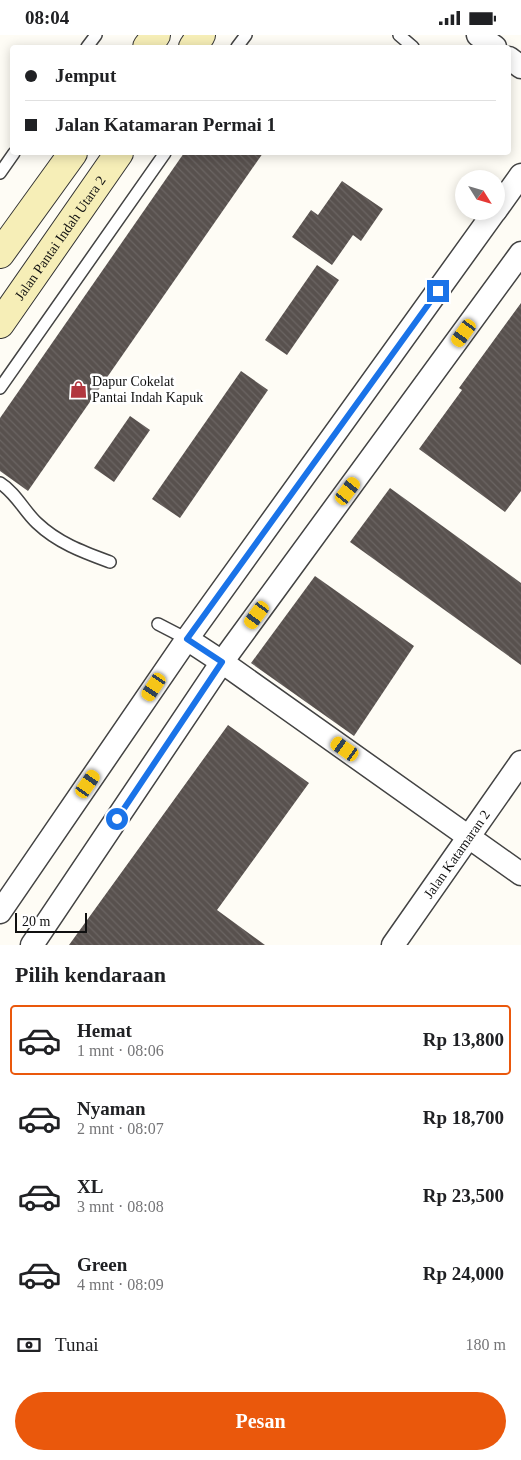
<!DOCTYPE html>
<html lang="id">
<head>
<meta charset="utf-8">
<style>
  :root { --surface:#fff; --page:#f2f2f2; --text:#202124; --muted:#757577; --line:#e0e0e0; --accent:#ea580c }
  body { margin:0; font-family:Georgia,serif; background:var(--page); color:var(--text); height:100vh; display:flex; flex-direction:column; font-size:19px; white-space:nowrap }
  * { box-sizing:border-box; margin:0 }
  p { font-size:16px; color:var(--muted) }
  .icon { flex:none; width:28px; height:28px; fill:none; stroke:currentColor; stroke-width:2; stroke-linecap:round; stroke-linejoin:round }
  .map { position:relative; height:910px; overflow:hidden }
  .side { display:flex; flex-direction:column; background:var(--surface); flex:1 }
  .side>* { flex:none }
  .guide { position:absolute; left:10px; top:10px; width:501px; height:110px; border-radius:5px; box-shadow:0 2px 12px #0003; display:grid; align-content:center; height:110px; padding:0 15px; background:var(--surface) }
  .needle { width:32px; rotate:127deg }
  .buttons { position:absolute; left:455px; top:135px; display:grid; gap:10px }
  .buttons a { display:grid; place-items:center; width:50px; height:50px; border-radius:50%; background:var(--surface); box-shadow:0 2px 12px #0003; font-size:25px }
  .scale { position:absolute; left:15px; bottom:12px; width:72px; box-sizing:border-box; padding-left:5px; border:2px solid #101010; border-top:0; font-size:14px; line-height:18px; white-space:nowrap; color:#101010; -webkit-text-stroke:4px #fff; paint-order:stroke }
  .end { position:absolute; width:22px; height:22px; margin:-11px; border:6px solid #1a73e8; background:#fff; box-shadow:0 0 0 2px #fff }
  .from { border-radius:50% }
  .car { position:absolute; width:15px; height:30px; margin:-15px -8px; border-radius:6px; box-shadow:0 0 4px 1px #0007; background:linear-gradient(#f5c518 24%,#345 0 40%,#f5c518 0 76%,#345 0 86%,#f5c518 0) }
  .guide b { display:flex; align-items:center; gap:18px; height:48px; font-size:19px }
  .guide b+b { border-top:1px solid var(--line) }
  .guide i { width:12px; height:12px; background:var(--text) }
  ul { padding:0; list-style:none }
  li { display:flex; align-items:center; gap:15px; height:70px; margin:0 10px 8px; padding:0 5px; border:2px solid transparent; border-radius:5px }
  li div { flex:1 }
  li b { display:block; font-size:19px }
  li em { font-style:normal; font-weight:700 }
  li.active { border-color:var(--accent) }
  li>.icon { width:45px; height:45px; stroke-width:1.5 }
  h2 { padding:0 15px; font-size:22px; line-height:60px }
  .pay { display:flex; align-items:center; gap:12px; height:55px; padding:0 15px; font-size:19px }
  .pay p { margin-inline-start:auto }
  .action { display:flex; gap:10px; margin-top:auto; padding:10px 15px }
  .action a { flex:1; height:58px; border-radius:30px; background:var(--accent); color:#fff; font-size:20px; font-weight:700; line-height:58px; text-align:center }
  .status { display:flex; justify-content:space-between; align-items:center; height:35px; padding:0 25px; background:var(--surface); direction:ltr }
  .status svg { height:14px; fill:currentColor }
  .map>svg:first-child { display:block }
  .building { fill:url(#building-back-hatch) }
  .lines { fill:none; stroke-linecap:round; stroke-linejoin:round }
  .lane-casing { stroke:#434343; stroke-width:14 }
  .street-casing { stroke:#434343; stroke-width:25 }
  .secondary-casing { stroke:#323232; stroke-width:30 }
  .lane { stroke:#fff; stroke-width:11 }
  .street { stroke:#fff; stroke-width:22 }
  .secondary { stroke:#f6eeb7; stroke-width:28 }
  .route { stroke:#1a73e8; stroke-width:6 }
  .labels { text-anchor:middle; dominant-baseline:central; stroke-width:5; stroke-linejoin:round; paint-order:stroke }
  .street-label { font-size:14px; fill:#101010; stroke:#fff }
  .poi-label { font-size:14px; fill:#101010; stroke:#fff; text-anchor:start }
</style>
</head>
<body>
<div class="status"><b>08:04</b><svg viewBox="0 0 49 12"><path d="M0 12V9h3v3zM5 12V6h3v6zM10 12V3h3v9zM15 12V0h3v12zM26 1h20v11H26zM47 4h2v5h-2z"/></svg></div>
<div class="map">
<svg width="521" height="910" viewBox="0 0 521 910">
  <defs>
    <pattern id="building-back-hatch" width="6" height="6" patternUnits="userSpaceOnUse" patternTransform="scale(1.25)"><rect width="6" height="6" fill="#58514e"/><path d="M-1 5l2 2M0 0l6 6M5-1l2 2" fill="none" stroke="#6b6563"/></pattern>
  </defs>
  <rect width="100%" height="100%" fill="#fefcf5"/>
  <g class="building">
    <polygon points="184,118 263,118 28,456 0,436 0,383"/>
    <polygon points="342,146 383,174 361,206 353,200 332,230 292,202 311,175 318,180"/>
    <polygon points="317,230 339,245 287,320 265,305"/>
    <polygon points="521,268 521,456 505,477 419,414 462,355 459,353"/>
    <polygon points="241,336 268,355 180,483 152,464"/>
    <polygon points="130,381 150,395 114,447 94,433"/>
    <polygon points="390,453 521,548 521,630 350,507"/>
    <polygon points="315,541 414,611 354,701 251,628"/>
    <polygon points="228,690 309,748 217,875 265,910 69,910"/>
  </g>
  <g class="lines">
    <defs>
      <g id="lane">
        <polyline points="399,0 413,12"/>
        <polyline points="87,12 96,0"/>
        <polyline points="237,12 246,0"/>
        <polyline points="0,138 14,118"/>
        <polyline points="0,353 165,118"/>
        <path d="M0 448C16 458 24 476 37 488 58 508 83 517 110 527"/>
        <polyline points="158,589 187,604"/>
      </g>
      <g id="street">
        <polyline points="478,0 495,12"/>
        <polyline points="509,23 521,32"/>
        <polyline points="496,175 521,140"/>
        <polyline points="187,604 222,627 521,839"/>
        <polyline points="0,877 187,604 495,176"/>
        <polyline points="32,910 222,627 521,218"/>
        <path id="s1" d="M393 910 521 727"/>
      </g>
      <g id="secondary">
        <polyline points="147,12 156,0"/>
        <polyline points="193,12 201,0"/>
        <polyline points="0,219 73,118"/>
        <path id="s2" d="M0 289 119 118"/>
      </g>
    </defs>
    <use href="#lane" class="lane-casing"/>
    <use href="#street" class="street-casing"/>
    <use href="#secondary" class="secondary-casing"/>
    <use href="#lane" class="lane"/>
    <use href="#street" class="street"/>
    <use href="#secondary" class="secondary"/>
  </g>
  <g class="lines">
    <polyline class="route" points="117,784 222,627 187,604 438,256"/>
  </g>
  <defs>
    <symbol id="shop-bare" viewBox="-9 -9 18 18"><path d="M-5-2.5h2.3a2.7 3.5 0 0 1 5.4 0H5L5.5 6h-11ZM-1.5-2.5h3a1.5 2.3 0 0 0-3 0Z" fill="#b2373f" stroke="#fff" stroke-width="2.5" paint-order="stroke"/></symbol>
  </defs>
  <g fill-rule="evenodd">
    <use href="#shop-bare" x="66" y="342" width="25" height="25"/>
  </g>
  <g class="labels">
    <g class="street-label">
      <text stroke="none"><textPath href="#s2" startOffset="105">Jalan Pantai Indah Utara 2</textPath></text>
      <text stroke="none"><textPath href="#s1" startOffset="111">Jalan Katamaran 2</textPath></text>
    </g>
    <g class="poi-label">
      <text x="92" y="346">Dapur Cokelat<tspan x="92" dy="16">Pantai Indah Kapuk</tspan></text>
    </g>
  </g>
</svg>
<div class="buttons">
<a><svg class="needle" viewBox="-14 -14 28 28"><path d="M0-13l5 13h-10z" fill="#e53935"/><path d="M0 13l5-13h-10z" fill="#757577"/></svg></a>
</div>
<div class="scale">20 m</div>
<i class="end from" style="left:117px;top:784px"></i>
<i class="end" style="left:438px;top:256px"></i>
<i class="car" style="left:464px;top:298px;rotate:216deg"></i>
<i class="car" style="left:348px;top:456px;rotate:37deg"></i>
<i class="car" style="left:257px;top:580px;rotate:216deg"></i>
<i class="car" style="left:154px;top:652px;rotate:214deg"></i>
<i class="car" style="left:345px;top:714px;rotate:305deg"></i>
<i class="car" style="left:88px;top:749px;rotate:35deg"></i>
<div class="guide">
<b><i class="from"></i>Jemput</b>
<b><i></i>Jalan Katamaran Permai 1</b>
</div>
</div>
<section class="side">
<h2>Pilih kendaraan</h2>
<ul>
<li class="active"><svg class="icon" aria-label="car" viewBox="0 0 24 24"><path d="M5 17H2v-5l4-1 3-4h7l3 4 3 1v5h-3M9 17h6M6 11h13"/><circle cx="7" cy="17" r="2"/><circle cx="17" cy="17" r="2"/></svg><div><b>Hemat</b><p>1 mnt · 08:06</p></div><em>Rp 13,800</em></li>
<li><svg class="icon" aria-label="car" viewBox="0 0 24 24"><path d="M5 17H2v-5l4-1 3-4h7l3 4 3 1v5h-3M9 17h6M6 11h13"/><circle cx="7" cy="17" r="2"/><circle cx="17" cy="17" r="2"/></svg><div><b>Nyaman</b><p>2 mnt · 08:07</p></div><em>Rp 18,700</em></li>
<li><svg class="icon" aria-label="car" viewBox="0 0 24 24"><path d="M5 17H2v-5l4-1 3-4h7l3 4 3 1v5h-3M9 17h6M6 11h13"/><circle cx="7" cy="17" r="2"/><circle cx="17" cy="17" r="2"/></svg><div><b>XL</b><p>3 mnt · 08:08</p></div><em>Rp 23,500</em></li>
<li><svg class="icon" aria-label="car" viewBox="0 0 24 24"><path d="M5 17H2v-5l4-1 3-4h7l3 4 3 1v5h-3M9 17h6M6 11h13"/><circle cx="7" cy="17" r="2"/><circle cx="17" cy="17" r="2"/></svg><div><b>Green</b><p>4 mnt · 08:09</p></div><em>Rp 24,000</em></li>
</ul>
<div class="pay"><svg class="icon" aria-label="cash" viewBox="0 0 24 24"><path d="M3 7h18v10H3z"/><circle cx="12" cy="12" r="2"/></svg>Tunai<p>180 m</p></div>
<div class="action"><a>Pesan</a></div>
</section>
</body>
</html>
